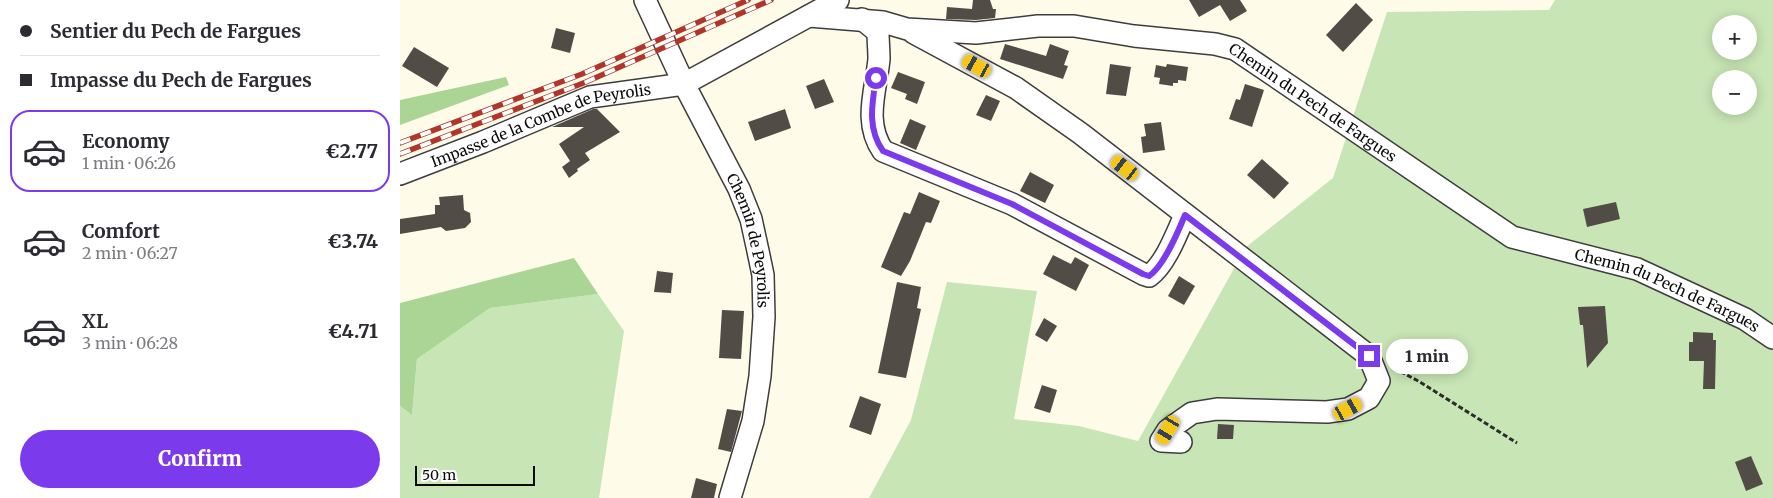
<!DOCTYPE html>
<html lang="en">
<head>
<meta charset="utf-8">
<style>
  :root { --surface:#fff; --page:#f7f7f7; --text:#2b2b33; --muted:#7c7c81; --line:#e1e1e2; --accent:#7c3aed }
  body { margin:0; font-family:Merriweather,serif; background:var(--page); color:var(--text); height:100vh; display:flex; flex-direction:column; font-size:19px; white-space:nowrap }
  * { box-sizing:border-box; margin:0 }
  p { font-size:16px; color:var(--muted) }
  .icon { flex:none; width:28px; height:28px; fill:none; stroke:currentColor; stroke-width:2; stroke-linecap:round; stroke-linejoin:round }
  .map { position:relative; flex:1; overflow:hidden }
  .drawer { display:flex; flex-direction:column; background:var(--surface); width:400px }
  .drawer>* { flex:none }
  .banner { display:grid; align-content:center; height:110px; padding:0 20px; background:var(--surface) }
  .fabs { position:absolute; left:1312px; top:15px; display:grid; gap:10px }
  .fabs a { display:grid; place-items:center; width:45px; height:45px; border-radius:50%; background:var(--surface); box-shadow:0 2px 12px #0003; font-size:25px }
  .scale { position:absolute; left:15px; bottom:12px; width:120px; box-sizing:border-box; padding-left:5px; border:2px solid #0a0a0a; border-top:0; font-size:14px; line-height:18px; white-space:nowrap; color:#0a0a0a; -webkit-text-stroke:4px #fff; paint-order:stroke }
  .end { position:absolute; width:22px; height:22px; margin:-11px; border:6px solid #7c3aed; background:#fff; box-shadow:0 0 0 2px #fff }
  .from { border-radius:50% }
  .bubble { position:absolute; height:35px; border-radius:18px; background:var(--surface); box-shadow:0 2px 12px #0003; font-size:16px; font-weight:800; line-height:35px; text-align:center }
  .car { position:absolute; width:15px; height:30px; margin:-15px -8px; border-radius:6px; box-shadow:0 0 4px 1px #0007; background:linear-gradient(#f5c518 24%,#345 0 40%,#f5c518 0 76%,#345 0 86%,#f5c518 0) }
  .banner b { display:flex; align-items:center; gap:18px; height:48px; font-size:19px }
  .banner b+b { border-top:1px solid var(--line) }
  .banner i { width:12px; height:12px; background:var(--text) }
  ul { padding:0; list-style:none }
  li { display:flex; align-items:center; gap:15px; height:82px; margin:0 10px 8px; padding:0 10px; border:2px solid transparent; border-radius:20px }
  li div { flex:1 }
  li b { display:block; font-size:19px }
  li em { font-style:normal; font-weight:800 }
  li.selected { border-color:var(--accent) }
  li>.icon { width:45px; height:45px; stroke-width:1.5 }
  .primary-button { display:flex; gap:10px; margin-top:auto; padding:10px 20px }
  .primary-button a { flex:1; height:58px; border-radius:30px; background:var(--accent); color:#fff; font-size:20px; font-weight:800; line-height:58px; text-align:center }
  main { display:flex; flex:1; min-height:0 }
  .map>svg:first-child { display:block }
  .green { fill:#c8e5b5; fill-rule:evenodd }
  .forest { fill:#aad595 }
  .building { fill:#524c47 }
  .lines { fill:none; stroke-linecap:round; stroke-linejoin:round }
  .minor-casing { stroke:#3d3d3d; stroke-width:24 }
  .path { stroke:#2c2c2c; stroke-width:3; stroke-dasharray:5 2.5; stroke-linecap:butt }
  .minor { stroke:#fff; stroke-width:21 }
  .rail-casing { stroke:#b0362b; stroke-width:5.5 }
  .rail { stroke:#fff; stroke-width:4; stroke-dasharray:11; stroke-linecap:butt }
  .route { stroke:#7c3aed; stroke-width:6 }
  .labels { text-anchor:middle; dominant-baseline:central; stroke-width:5; stroke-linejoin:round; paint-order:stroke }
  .street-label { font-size:15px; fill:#0a0a0a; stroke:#fff }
</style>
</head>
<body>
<main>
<section class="drawer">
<div class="banner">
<b><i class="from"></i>Sentier du Pech de Fargues</b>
<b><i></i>Impasse du Pech de Fargues</b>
</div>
<ul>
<li class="selected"><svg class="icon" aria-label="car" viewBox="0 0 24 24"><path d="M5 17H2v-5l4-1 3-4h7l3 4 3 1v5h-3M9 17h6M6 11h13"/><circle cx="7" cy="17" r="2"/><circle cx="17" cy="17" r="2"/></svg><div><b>Economy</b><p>1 min · 06:26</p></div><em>€2.77</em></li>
<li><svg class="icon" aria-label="car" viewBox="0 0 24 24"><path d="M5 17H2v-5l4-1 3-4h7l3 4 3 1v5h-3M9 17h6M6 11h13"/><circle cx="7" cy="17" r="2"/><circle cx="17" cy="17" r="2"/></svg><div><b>Comfort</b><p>2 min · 06:27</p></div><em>€3.74</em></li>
<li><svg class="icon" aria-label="car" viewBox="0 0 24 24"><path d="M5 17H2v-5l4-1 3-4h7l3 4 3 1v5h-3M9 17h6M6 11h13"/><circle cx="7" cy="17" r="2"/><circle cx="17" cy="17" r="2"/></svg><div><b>XL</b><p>3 min · 06:28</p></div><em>€4.71</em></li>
</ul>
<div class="primary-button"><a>Confirm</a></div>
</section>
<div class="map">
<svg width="1373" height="498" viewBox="0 0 1373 498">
  <rect width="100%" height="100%" fill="#fefce8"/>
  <g class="green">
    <path d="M1155 0H1373V498H469L511 420 547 282 637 291 614 419 679 426 738 441 846 247 933 178 987 12 1149 10ZM1321 24H1349V51H1321ZM1321 79H1349V106H1321Z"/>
    <polygon points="198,294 224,331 199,498 0,498 0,406 12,415 17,359 90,308"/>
  </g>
  <g class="forest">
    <polygon points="106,77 109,85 0,125 0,100"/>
    <polygon points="174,258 198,294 90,308 17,359 12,415 0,406 0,303"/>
  </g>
  <g class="building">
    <polygon points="573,0 590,0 593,9 596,9 595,18 576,20 546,19 547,7 572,9"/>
    <polygon points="789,0 840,0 847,11 830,21 820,5 799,17"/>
    <polygon points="956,3 973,20 943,52 926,35"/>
    <polygon points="156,28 175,33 170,53 151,48"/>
    <polygon points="605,44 646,56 650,44 669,51 664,65 668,66 663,79 600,59"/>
    <polygon points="14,47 49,68 37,87 2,66"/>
    <polygon points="710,64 731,67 726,96 706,94"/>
    <polygon points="767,64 788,67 786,81 778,80 778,83 773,83 773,86 759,84 760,78 754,77 756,65 766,67"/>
    <polygon points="498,72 525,82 517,104 505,99 507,94 491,88"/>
    <polygon points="424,79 434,102 415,109 406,86"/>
    <polygon points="845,84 864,90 852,127 829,119 836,99 840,100"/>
    <polygon points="586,95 600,101 591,121 576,115"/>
    <polygon points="193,109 197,109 220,132 185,153 190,160 177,169 178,171 169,178 162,167 170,161 159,144 184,127 152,127"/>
    <polygon points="385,109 391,128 355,141 348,122"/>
    <polygon points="510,119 526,126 516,150 500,143"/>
    <polygon points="761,122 765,150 743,153 741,137 746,136 744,124"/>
    <polygon points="862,159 889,183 874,199 847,175"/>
    <polygon points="630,172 654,185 645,203 620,191"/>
    <polygon points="519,192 540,201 531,223 526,222 510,261 501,276 481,267 504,212 510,214"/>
    <polygon points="63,195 64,210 70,213 71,222 65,228 46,231 41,227 0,234 0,219 35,214 35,205 40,205 39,197"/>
    <polygon points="1216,202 1220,219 1187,227 1183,209"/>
    <polygon points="653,255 671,264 675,257 689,265 676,291 643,274"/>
    <polygon points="257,271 273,273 271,293 254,292"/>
    <polygon points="779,276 795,286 784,305 768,296"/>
    <polygon points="497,282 521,287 517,308 521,309 506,378 478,373"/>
    <polygon points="1205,306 1208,343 1187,368 1183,325 1180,325 1178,307"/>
    <polygon points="322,310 344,311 341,359 319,358"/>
    <polygon points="644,318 657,326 647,342 635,335"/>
    <polygon points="1293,332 1313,333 1313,340 1316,340 1315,389 1303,389 1304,361 1289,361 1289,342 1293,342"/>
    <polygon points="642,385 657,390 650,413 634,408"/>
    <polygon points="460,396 481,404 471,435 449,427"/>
    <polygon points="327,409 342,411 331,452 318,449"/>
    <polygon points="818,424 834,425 833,439 817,439"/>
    <polygon points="1351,456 1363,484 1346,491 1335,462"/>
    <polygon points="296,478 317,484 314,498 291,498"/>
  </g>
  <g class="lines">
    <defs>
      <g id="minor">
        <path id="s1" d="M245 0 284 84 339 189 351 219 358 251 363 275 364 317 360 376 353 421 330 498"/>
        <path id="s2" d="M409 16 483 22 507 29 576 33 638 26H674L734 36 815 44 835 49 1112 237 1237 269 1345 319 1373 338"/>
        <path d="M462 19 478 32C478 41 479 50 479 59 476 91 463 122 483 151L612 204 743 274 749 276C765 265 777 233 785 215"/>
        <polyline points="514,33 616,88 680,133 969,356 979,381 969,398 948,409 927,412 817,409 792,413 768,430 761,441 781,442"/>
        <path id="s3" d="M0 174 83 142 190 97 284 84 438 0"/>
      </g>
    </defs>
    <use href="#minor" class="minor-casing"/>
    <polyline class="path" points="994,368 1020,382 1117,443"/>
    <use href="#minor" class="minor"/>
    <defs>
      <g id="rail">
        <polyline points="0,143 182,74 348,0"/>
        <polyline points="0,154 186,82 371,0"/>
      </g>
    </defs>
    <use href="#rail" class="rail-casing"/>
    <use href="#rail" class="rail"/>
  </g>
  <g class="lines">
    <path class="route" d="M476 78C472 104 467 128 483 151L612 204 743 274 749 276C764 266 778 232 785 215L969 356"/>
  </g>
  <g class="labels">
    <g class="street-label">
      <text stroke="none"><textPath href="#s2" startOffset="524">Chemin du Pech de Fargues</textPath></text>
      <text stroke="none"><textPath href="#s3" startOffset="150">Impasse de la Combe de Peyrolis</textPath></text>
      <text stroke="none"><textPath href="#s1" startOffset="264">Chemin de Peyrolis</textPath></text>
      <text stroke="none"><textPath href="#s2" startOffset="929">Chemin du Pech de Fargues</textPath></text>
    </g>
  </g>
</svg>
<div class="fabs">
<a>+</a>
<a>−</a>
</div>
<div class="scale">50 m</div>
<i class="end from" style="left:476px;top:78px"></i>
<i class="end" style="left:969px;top:356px"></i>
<div class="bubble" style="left:986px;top:339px;width:82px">1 min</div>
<i class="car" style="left:577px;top:66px;rotate:299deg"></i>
<i class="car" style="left:725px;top:168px;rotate:308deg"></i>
<i class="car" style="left:948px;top:409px;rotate:61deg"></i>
<i class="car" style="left:768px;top:430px;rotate:211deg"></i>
</div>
</main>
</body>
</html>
